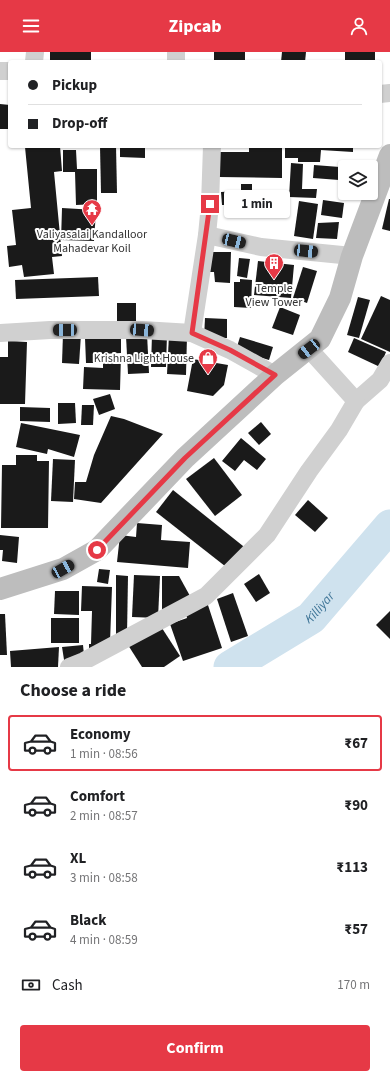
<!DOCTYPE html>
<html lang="en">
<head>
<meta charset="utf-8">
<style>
  :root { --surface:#fff; --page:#f2f2f2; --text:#202124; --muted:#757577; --line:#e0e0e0; --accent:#e63946 }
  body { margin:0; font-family:"Source Sans 3",sans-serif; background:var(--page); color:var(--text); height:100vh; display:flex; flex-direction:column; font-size:15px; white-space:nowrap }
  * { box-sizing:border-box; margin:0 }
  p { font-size:13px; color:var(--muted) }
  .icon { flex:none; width:22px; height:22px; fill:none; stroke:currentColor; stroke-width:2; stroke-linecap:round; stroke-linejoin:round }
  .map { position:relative; height:615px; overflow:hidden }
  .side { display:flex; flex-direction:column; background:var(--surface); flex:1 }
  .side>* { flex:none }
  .guide { position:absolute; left:8px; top:8px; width:374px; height:88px; border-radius:4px; box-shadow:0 1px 3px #0004; display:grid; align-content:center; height:88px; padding:0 20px; background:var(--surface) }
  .fabs { position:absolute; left:338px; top:108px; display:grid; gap:8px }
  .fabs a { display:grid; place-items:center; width:40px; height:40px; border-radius:4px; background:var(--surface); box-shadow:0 1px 3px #0004; font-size:20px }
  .end { position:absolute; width:18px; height:18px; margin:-9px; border:5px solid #e63946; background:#fff; box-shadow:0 0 0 2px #fff }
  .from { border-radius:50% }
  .bubble { position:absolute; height:28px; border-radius:4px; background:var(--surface); box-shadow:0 1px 3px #0004; font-size:13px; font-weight:700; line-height:28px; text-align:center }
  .car { position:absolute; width:12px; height:24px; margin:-12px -6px; border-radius:5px; box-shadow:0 0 3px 1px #0007; background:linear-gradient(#222 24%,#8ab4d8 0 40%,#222 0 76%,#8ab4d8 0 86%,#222 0) }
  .guide b { display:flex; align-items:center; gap:14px; height:38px; font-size:15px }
  .guide b+b { border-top:1px solid var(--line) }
  .guide i { width:10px; height:10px; background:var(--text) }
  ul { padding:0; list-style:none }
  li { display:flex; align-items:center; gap:12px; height:56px; margin:0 8px 6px; padding:0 12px; border:2px solid transparent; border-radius:4px }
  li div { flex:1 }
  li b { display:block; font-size:15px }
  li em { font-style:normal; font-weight:700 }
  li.current { border-color:var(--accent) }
  li>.icon { width:36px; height:36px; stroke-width:1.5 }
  h2 { padding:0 20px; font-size:18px; line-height:48px }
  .pay { display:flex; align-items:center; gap:10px; height:44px; padding:0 20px; font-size:15px }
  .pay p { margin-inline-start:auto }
  .button { display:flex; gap:8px; margin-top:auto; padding:8px 20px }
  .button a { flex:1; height:46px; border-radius:4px; background:var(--accent); color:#fff; font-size:16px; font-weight:700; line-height:46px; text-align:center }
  header { display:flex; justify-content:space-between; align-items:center; height:52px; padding:0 20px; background:var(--accent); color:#fff; font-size:18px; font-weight:700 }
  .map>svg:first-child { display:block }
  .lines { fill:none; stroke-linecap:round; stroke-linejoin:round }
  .river { stroke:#cfe2ee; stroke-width:33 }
  .building { fill:#1a1a1a }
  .street { stroke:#d0d0d0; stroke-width:18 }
  .secondary { stroke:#bdbdbd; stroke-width:22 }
  .route { stroke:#e63946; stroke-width:5 }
  .labels { text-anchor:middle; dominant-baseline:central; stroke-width:4; stroke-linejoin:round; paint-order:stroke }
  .poi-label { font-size:12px; fill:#333; stroke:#fff }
  .water-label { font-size:13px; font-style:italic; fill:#3f7597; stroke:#fff }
</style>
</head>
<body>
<header><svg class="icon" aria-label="menu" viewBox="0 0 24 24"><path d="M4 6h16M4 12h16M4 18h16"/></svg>Zipcab<svg class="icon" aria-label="person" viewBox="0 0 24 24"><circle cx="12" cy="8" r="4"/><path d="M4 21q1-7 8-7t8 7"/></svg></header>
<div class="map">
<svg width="390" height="615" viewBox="0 0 390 615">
  <rect width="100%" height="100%" fill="#fff"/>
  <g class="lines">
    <path class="river" id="s1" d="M230 615 311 566 390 474"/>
  </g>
  <g class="building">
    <rect x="50" y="0" width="41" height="10"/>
    <rect x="214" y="0" width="31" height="10"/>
    <polygon points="282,0 306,0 305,10 281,10"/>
    <rect x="345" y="0" width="30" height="10"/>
    <polygon points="0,52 10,53 10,77 0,77"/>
    <polygon points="35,94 60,94 62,119 54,120 62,204 52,205 54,222 24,225 22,213 9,215 7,194 16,193 12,158 31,156 25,95"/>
    <polygon points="100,94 116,94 117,141 101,141"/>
    <polygon points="120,94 145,94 145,106 120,105"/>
    <polygon points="249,94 282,94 282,126 219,125 219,100 249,100"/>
    <polygon points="285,94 353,94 353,100 321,98 320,110 298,110 298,106 285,106"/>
    <polygon points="63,98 76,98 77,117 97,117 97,152 76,153 75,120 63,120"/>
    <polygon points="291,111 303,112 302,137 317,137 316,146 289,145"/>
    <polygon points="314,113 340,115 339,128 313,126"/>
    <rect x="241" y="132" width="11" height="22"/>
    <polygon points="240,139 240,153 222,153 221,140"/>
    <polygon points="389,147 390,147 390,179 382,177"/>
    <polygon points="323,148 344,151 342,166 321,163"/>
    <polygon points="299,149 318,152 313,187 294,184"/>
    <polygon points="62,156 96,158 94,189 61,188"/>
    <polygon points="339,170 337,187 316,186 318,171"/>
    <polygon points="209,200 231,200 230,231 215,230 214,220 209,220"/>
    <polygon points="239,206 250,207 247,226 237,224"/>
    <polygon points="258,209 294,213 291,246 254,243"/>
    <polygon points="303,215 317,219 307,251 293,246"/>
    <polygon points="98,225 99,244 16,247 15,228"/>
    <polygon points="240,227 252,228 251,256 234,255 234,230 240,230"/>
    <polygon points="381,244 390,248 390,300 361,287"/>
    <polygon points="358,245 370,248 359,286 347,283"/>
    <polygon points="117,251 136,251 136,275 117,276"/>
    <polygon points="280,255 300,263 293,283 272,276"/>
    <polygon points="205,266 227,267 227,286 204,286"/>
    <polygon points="63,282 81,283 79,312 62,311"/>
    <polygon points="147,282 149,321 128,322 126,284"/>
    <polygon points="152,282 167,282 166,315 151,315"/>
    <polygon points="169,283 187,284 186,323 167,322"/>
    <polygon points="121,285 121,301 102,302 102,311 86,311 85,286"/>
    <polygon points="240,285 273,295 269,308 236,298"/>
    <polygon points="354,286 386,300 380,315 348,300"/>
    <polygon points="8,289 27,290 25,352 0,352 0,305 8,305"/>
    <polygon points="103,303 121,303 120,338 83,337 84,315 103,316"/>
    <polygon points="193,307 228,313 224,333 213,344 187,339"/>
    <polygon points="110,342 115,357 99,363 93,347"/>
    <polygon points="58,351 75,351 76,371 58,372"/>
    <polygon points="82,353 94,353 93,373 81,373"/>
    <polygon points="20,355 50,356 50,370 20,369"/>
    <polygon points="111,364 124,367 163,382 101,451 74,447 75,430 86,430 94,403"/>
    <polygon points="261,370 271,382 259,393 248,381"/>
    <polygon points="21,371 80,383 74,405 48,397 47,402 16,395"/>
    <polygon points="241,386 266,407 257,418 244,408 235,419 222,409"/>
    <polygon points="16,403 37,403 37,409 49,409 48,476 1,476 2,413 16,413"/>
    <polygon points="214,406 242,443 215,464 186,427"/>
    <polygon points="53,407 75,408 73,450 51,449"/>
    <polygon points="173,438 248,498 230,518 156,460"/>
    <polygon points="308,448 328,466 315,480 295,463"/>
    <polygon points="137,471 162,473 161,488 190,490 188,516 117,510 120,483 136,485"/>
    <polygon points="0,483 19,485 17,511 2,509 3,498 0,498"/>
    <polygon points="99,517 110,518 108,532 97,530"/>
    <polygon points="259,522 270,541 256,550 244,532"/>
    <polygon points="116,523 128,524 127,583 116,583"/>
    <polygon points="134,523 160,524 158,566 132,565"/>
    <polygon points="162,524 179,524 190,544 162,560"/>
    <polygon points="82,534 112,535 110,591 89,601 89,592 91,592 92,559 81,559"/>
    <polygon points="55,539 79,539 79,563 54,562"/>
    <polygon points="233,541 248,584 231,590 217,547"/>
    <polygon points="207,550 222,596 183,609 170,572 187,566 185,558"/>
    <polygon points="390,559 390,587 376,573"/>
    <polygon points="0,562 5,562 7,603 0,603"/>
    <rect x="51" y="566" width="28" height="25"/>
    <polygon points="160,573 180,604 164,615 142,615 128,593"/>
    <polygon points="83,593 84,603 65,614 62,595"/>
    <polygon points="59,595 58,615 11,615 10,599"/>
  </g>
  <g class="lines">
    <g class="street">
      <polyline points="176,0 176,10"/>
      <polyline points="34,10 35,0"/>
      <polyline points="0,19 10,19"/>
      <polyline points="380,42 390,41"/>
      <polyline points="212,94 210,152 207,183 261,195 352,204"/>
      <polyline points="0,281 50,278 142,278 192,281 230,298 275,323"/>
      <polyline points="192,281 207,183"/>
      <polyline points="356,349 380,328 390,311"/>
      <polyline points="69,615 84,609 206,544 267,483 309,419 339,378 356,349 309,297"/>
    </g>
    <polyline class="secondary" points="0,537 63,517 97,498 185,406 275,323 320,287 340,246 352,204 390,103"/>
  </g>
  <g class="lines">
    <polyline class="route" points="97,498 185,406 275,323 230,298 192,281 210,152"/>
  </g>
  <defs>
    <symbol id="temple-pin" viewBox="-11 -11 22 30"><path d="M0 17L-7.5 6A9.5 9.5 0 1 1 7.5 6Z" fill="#e63946" stroke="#fff"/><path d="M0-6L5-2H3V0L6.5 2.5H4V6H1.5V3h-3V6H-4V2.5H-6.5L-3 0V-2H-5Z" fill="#fff"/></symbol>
    <symbol id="building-pin" viewBox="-11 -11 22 30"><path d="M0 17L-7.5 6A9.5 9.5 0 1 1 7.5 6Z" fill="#e63946" stroke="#fff"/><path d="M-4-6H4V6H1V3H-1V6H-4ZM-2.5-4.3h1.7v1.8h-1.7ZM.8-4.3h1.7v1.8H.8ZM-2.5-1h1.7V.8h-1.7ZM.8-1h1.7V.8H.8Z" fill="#fff"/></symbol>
    <symbol id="shop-pin" viewBox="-11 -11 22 30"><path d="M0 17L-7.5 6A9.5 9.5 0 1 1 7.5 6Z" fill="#e63946" stroke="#fff"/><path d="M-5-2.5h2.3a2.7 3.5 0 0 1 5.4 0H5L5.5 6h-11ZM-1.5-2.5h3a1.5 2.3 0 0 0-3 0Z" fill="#fff"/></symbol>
  </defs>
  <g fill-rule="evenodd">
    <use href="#temple-pin" x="81" y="146" width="22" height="30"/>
    <use href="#building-pin" x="263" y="200" width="22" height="30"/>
    <use href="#shop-pin" x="197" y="295" width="22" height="30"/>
  </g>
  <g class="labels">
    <g class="poi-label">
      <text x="92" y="182">Valiyasalai Kandalloor<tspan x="92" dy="14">Mahadevar Koil</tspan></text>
      <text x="274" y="236">Temple<tspan x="274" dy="14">View Tower</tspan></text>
      <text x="194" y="306" text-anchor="end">Krishna Light House</text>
    </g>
    <g class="water-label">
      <text stroke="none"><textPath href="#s1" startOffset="108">Killiyar</textPath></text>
    </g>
  </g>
</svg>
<div class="fabs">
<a><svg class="icon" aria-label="layers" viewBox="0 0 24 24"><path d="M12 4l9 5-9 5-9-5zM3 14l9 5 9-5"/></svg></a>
</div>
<i class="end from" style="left:97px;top:498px"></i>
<i class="end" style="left:210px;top:152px"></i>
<div class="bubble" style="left:224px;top:138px;width:66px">1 min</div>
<i class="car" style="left:234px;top:189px;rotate:103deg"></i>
<i class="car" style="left:306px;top:199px;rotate:96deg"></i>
<i class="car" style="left:65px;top:278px;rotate:270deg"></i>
<i class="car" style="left:142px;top:278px;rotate:94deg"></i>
<i class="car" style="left:309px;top:297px;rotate:232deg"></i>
<i class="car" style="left:63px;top:517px;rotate:61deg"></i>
<div class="guide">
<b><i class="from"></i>Pickup</b>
<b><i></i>Drop-off</b>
</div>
</div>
<section class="side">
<h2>Choose a ride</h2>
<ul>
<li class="current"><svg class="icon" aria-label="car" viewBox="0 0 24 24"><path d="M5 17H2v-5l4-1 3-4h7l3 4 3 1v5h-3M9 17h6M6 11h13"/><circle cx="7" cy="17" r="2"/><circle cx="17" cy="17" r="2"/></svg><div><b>Economy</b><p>1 min · 08:56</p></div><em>₹67</em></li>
<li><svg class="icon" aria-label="car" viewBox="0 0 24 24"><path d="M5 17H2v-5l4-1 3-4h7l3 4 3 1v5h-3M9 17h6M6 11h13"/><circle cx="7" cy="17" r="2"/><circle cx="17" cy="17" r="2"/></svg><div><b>Comfort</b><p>2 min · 08:57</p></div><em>₹90</em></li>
<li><svg class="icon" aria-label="car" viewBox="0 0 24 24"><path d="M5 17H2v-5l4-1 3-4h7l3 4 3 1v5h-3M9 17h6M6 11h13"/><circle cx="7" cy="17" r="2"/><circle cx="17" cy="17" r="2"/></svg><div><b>XL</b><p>3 min · 08:58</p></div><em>₹113</em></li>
<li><svg class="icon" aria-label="car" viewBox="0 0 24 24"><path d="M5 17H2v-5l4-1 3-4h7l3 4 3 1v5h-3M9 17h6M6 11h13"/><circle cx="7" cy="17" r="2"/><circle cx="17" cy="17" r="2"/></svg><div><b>Black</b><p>4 min · 08:59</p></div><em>₹57</em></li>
</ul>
<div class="pay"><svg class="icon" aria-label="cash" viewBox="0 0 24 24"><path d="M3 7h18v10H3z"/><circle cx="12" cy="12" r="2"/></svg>Cash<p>170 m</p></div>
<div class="button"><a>Confirm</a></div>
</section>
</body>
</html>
